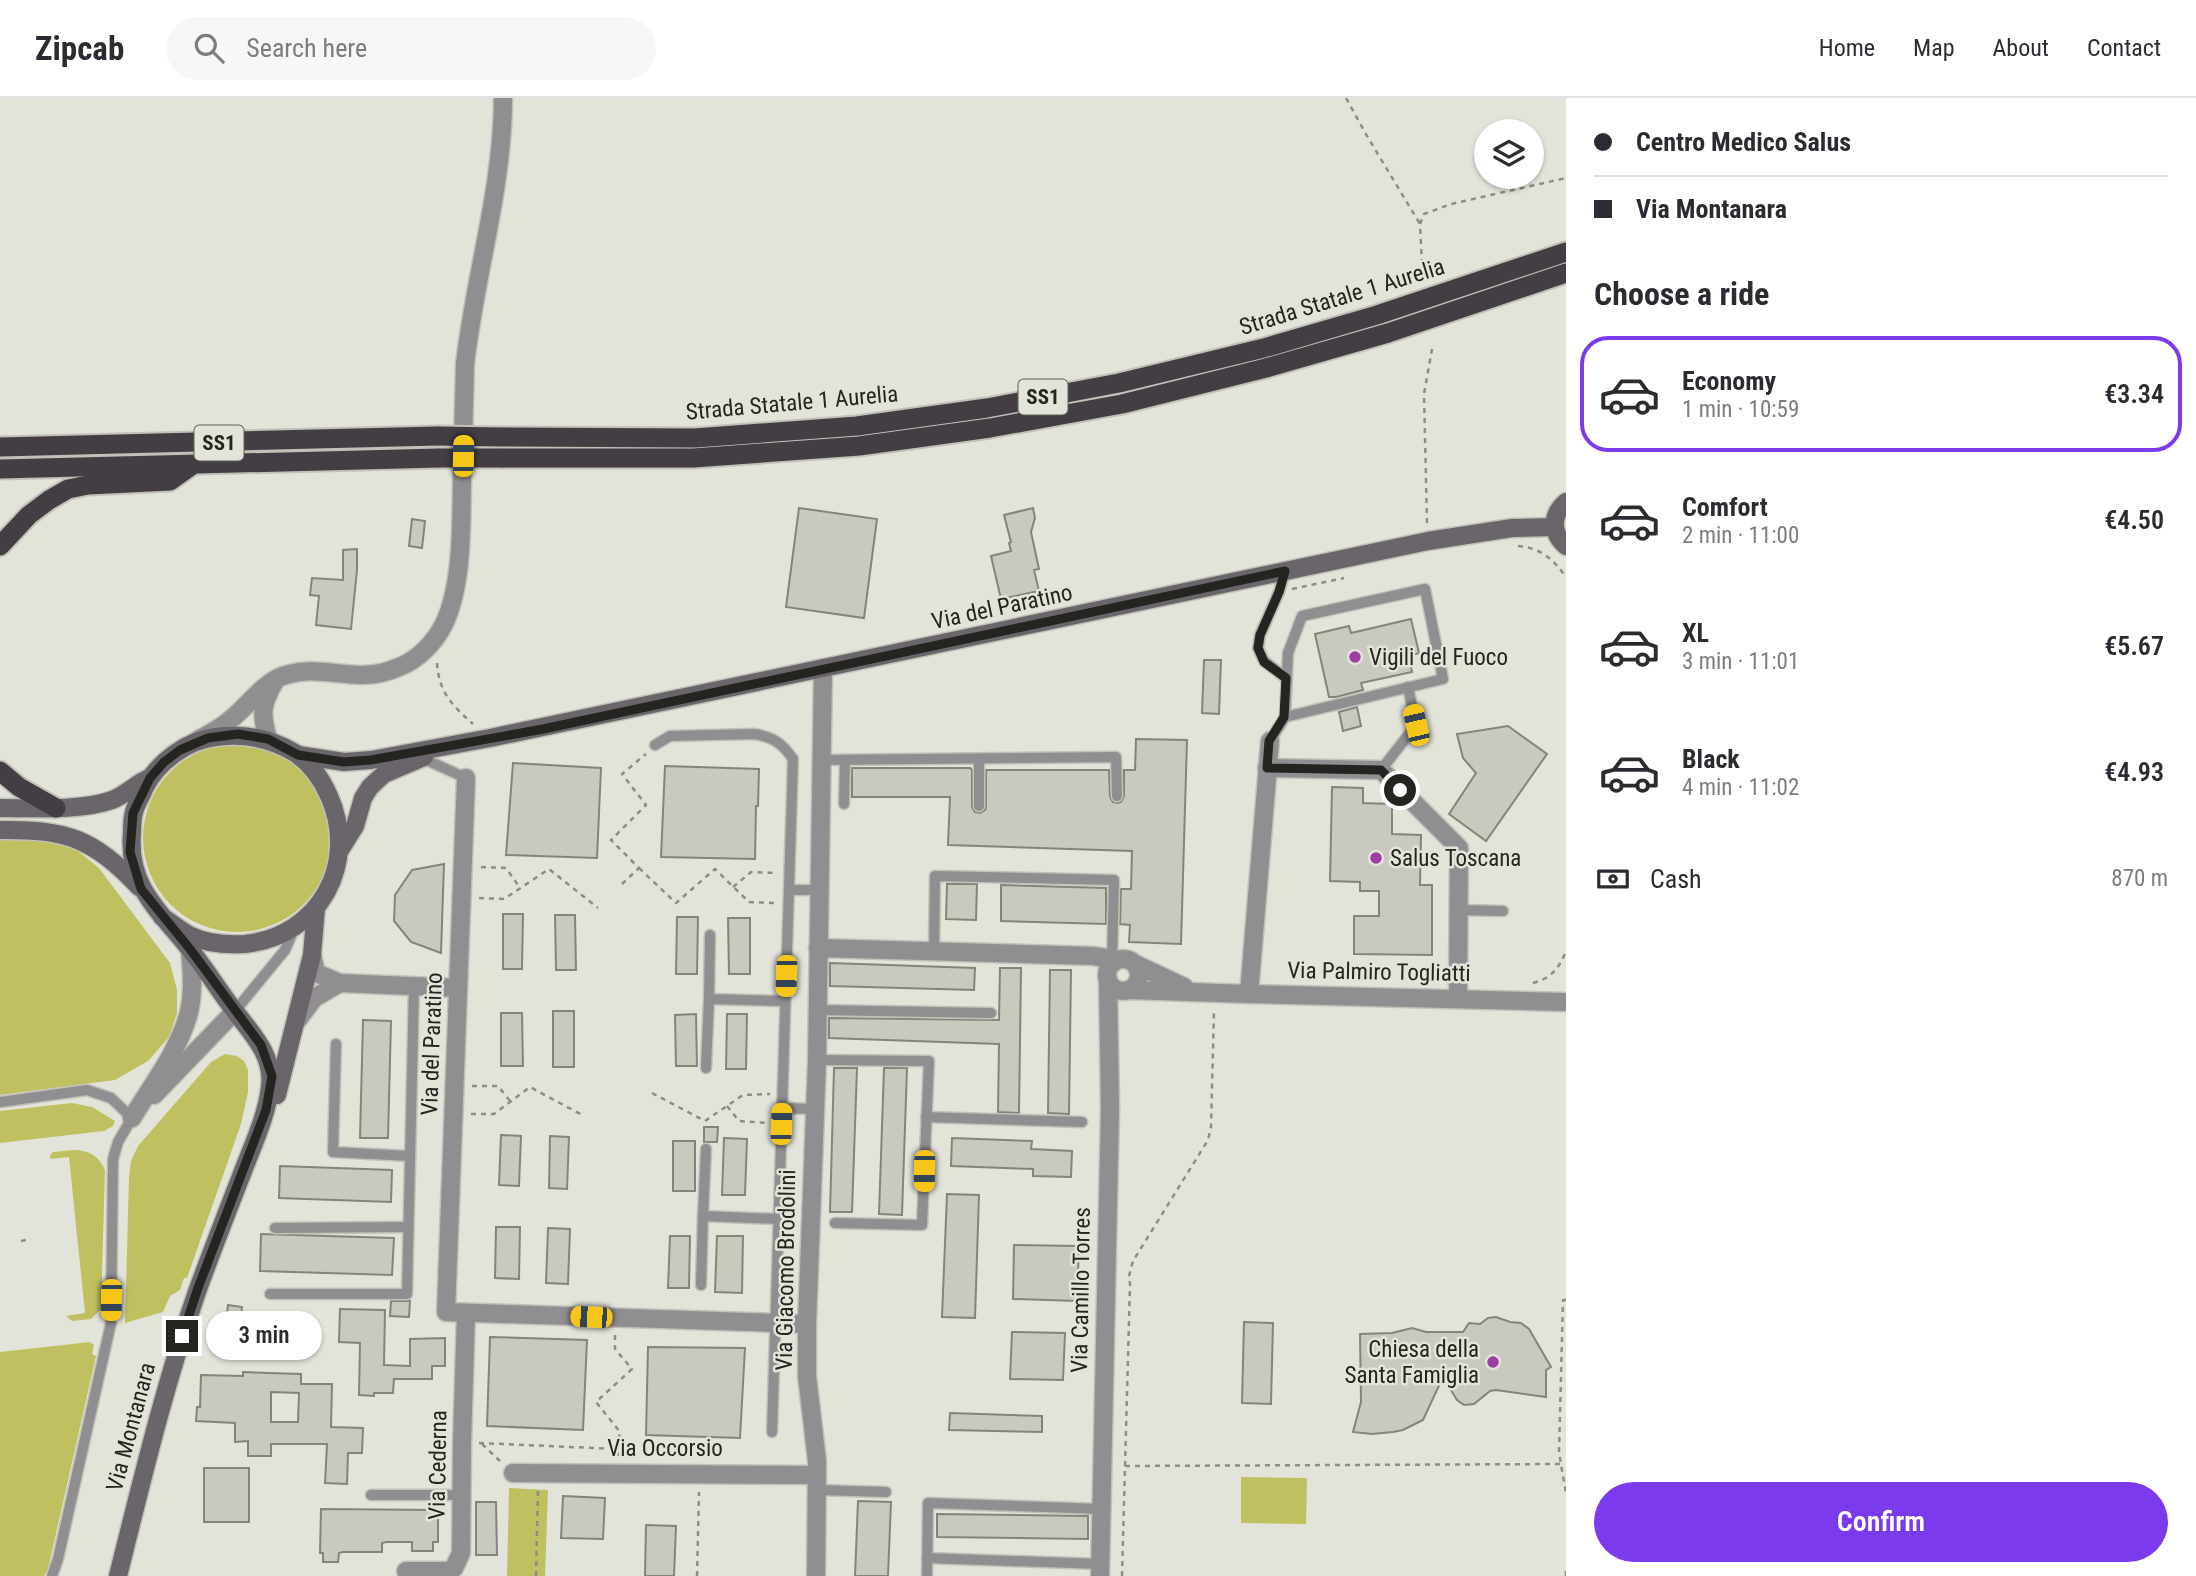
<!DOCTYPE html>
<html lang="en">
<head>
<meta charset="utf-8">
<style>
  :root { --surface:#fff; --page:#f7f7f7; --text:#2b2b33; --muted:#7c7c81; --line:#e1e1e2; --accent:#7c3aed }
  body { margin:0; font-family:"Roboto Condensed",sans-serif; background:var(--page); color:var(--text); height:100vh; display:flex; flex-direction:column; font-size:26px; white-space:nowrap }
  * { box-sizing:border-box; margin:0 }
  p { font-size:23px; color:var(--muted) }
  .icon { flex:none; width:38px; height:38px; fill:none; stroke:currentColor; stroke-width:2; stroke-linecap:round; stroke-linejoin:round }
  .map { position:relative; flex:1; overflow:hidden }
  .details { display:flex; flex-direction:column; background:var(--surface); width:630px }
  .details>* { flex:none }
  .top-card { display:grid; align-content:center; height:154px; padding:0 28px; background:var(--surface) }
  .controls { position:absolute; left:1474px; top:21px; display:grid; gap:14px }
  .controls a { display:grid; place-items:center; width:70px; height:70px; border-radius:50%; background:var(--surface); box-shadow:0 2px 5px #0004; font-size:35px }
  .end { position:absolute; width:32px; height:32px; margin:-16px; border:9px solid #242420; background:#fff; box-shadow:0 0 0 4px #fff }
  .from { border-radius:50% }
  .bubble { position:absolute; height:49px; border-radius:24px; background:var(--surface); box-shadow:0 2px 5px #0004; font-size:23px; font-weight:600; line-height:49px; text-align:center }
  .car { position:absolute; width:21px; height:42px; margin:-21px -10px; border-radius:9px; box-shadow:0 0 5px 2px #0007; background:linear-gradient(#f5c518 24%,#345 0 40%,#f5c518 0 76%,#345 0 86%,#f5c518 0) }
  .top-card b { display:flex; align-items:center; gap:24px; height:66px; font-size:26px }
  .top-card b+b { border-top:2px solid var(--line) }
  .top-card i { width:18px; height:18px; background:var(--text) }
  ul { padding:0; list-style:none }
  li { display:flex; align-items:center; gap:21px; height:116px; margin:0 14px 10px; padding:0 14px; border:4px solid transparent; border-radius:28px }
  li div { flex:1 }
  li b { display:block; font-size:26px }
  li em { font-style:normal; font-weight:600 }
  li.current { border-color:var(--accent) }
  li>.icon { width:63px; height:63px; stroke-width:1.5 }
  h2 { padding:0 28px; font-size:32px; line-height:84px }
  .pay { display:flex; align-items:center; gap:18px; height:77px; padding:0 28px; font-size:26px }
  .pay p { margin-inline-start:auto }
  .action { display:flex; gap:14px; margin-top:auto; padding:14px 28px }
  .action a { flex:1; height:80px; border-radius:42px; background:var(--accent); color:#fff; font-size:28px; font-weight:600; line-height:80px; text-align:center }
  header { display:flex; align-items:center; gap:42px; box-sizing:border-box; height:98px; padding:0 35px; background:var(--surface); border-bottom:2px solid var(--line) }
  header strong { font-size:33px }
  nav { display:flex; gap:38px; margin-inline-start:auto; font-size:24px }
  .search { width:490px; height:63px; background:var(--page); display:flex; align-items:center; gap:18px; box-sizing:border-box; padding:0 24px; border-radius:38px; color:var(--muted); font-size:26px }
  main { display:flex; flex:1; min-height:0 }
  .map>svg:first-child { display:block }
  .green { fill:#c0c061 }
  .building { fill:#c8c9bf; stroke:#84847b; stroke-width:2; fill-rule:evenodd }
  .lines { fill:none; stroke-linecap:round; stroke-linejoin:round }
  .service-casing { stroke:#c1c1b8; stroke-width:13 }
  .minor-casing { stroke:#c1c1b8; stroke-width:21 }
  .tertiary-casing { stroke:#c1c1b8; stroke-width:21 }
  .secondary-casing { stroke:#c1c1b8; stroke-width:21 }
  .trunk-casing { stroke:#c1c1b8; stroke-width:23 }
  .path { stroke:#8c8d85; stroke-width:2.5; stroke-dasharray:5 5; stroke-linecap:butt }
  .service { stroke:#918e91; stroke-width:10 }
  .minor { stroke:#918e91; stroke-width:18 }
  .tertiary { stroke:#918e91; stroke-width:18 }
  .secondary { stroke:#6a656a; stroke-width:18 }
  .trunk { stroke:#443e44; stroke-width:19 }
  .trunk-bridge-casing { stroke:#c1c1b8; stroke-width:23; stroke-linecap:butt }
  .trunk-bridge { stroke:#443e44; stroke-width:19 }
  .route { stroke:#242420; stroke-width:9 }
  .poi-dot { fill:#9d3da6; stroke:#e3e4d9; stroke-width:2.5 }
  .labels { text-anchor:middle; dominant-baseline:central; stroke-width:5; stroke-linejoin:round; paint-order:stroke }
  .shield { fill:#e3e4d9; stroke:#5d5e58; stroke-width:2 }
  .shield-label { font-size:21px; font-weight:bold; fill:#242420 }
  .street-label { font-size:23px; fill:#242420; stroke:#e3e4d9 }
  .poi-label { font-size:23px; fill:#242420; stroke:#e3e4d9; text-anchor:start }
</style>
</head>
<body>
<header>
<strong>Zipcab</strong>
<div class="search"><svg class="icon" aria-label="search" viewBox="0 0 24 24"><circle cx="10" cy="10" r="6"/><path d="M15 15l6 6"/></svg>Search here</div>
<nav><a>Home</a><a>Map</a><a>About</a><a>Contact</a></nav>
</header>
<main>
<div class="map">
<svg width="1566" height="1478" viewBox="0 0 1566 1478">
  <rect width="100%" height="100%" fill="#e3e4d9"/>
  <g class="green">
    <circle cx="237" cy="740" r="94"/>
    <polygon points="0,741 49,741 78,753 99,770 170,865 177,892 177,915 169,939 148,963 115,982 0,997"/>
    <polygon points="225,956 237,958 244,963 248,972 248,994 241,1026 187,1180 184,1180 180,1192 170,1198 163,1214 125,1225 129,1079 131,1063 138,1048 211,964"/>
    <polygon points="72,1005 92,1009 115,1023 113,1028 104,1033 0,1045 0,1013"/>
    <path d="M74 1052C89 1052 99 1058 105 1072L101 1211 91 1221 72 1223 66 1218 85 1215 69 1059 50 1061V1058L53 1054Z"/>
    <polygon points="90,1244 94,1247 92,1256 96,1258 48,1471 44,1478 0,1478 0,1254"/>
    <polygon points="1241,1379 1307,1380 1306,1426 1241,1425"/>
    <polygon points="509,1390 548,1392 545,1478 507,1478"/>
  </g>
  <g class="building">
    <polygon points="799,410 877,421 864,520 786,509"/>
    <polygon points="1033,410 1035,420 1031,434 1039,471 1034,472 1039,493 1001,501 991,458 1011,453 1009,445 1011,444 1004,417"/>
    <polygon points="412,421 425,423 422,450 409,448"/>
    <polygon points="357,451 357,472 351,531 316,527 319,498 310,497 312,480 343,482 343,452"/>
    <polygon points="1411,521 1419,555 1409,558 1412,574 1361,585 1363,592 1336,599 1329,599 1315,536 1349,528 1351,535"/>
    <polygon points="1204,562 1221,562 1219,616 1202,615"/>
    <polygon points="1357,609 1361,628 1343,633 1339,614"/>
    <polygon points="1508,628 1547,656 1486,743 1449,716 1476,675 1463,660 1457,636"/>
    <polygon points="1136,641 1187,642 1181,846 1129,844 1130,827 1120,826 1121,791 1131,791 1132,753 948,747 950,699 852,699 852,670 970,670 972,672 972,709 975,714 980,715 985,712 986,709 986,672 1109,672 1110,699 1113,704 1118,705 1121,704 1124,698 1124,672 1135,672"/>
    <polygon points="513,665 601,670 597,760 506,757"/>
    <polygon points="665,668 759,671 758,708 756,708 755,761 661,759"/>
    <polygon points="1332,689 1363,690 1363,705 1392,706 1392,736 1421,737 1420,787 1432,787 1432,857 1354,856 1354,818 1379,818 1379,793 1360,793 1360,784 1330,783"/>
    <polygon points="444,766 441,855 411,844 394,823 395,797 412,772"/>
    <polygon points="947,786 977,786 976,822 946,821"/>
    <polygon points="1001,787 1106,790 1106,826 1001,823"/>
    <polygon points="503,816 523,816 522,871 503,871"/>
    <polygon points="555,817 575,817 576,872 556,872"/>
    <polygon points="677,819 698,819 697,876 676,876"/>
    <polygon points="728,820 750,820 750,876 729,876"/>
    <polygon points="830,865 975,870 974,892 830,888"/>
    <polygon points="1000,870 1021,870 1019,1015 998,1014 999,946 829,940 829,920 999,922"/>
    <polygon points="1050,872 1071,872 1069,1016 1048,1015"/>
    <rect x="553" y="913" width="21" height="56"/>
    <polygon points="501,915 522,915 523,968 501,968"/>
    <polygon points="696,916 697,968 676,968 675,917"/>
    <polygon points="727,916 747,916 746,971 726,971"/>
    <polygon points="363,922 391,923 388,1040 360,1040"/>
    <polygon points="834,970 857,970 852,1114 830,1114"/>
    <polygon points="884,970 907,970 902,1117 879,1116"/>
    <polygon points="704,1029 718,1029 717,1044 704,1044"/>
    <polygon points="501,1037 521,1038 519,1088 499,1087"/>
    <polygon points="550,1038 569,1039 567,1091 549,1090"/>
    <polygon points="724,1040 747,1041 745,1097 722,1097"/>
    <polygon points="952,1040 1032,1043 1031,1051 1072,1053 1071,1079 1033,1078 1033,1071 951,1068"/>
    <rect x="673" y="1043" width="22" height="50"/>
    <polygon points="280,1068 392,1072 391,1104 279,1100"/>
    <polygon points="947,1096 979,1097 975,1220 942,1219"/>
    <polygon points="496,1129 520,1129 519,1181 495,1180"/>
    <polygon points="548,1130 570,1131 568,1186 546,1185"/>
    <polygon points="261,1136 394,1140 392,1177 260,1173"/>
    <polygon points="670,1138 690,1138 689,1190 668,1190"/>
    <polygon points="717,1138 743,1138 742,1195 715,1194"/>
    <polygon points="1014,1147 1079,1148 1077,1203 1013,1201"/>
    <polygon points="391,1203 410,1203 409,1219 390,1218"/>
    <polygon points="228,1207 242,1209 240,1226 226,1224"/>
    <polygon points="340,1211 385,1212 384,1267 410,1268 410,1241 445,1240 445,1268 432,1268 432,1281 394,1281 393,1295 374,1295 374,1298 359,1297 360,1245 339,1244"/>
    <polygon points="1496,1219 1510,1224 1521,1225 1529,1231 1551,1269 1546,1272 1546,1299 1496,1292 1490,1293 1474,1306 1464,1307 1457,1302 1443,1279 1423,1322 1403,1332 1393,1334 1372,1336 1353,1334 1361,1304 1360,1236 1392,1235 1412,1230 1426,1234 1463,1234 1469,1225 1480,1226 1488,1220"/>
    <polygon points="1244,1224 1273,1225 1271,1306 1242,1305"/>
    <polygon points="1012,1234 1065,1235 1063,1282 1010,1281"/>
    <polygon points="490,1239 587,1242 583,1332 487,1328"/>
    <polygon points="648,1249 745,1250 740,1340 646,1337"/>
    <path d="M243 1274 301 1276V1286H332L331 1329 363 1330 362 1355H348L347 1386 325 1385 327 1346H271V1358H248V1343L235 1344V1325L196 1323 197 1309H200L201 1277 243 1278ZM271 1294 299 1295 298 1324H271Z"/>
    <polygon points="950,1315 1042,1318 1042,1334 949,1332"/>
    <rect x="204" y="1370" width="45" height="54"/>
    <polygon points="563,1398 605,1400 603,1441 561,1440"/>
    <polygon points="858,1403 891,1404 888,1478 855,1478"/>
    <polygon points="476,1404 496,1404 497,1457 476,1457"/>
    <polygon points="321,1411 438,1412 438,1444 433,1444 433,1453 412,1453 412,1444 386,1444 382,1445 382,1454 343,1454 339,1455 338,1464 323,1464 323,1455 320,1455"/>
    <polygon points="937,1416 1088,1418 1088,1441 937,1439"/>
    <polygon points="646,1427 676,1428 674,1478 645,1478"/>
  </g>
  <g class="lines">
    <defs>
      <g id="service">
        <polyline points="1285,473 1279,494 1260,537 1258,550 1264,563 1286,580"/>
        <polyline points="1270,643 1285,619 1288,555 1302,518 1425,491 1443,581 1285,619"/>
        <path d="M655 647 670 638 754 636C773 639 782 645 793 661L772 1334"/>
        <polyline points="422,660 466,680"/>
        <polyline points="979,661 979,708"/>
        <polyline points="821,662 1116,659 1117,698"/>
        <polyline points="1381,672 1416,627 1408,589"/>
        <polyline points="844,706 845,662"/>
        <polyline points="789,792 819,792"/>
        <polyline points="1458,812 1503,813"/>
        <polyline points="710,837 709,901 785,903"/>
        <polyline points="934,853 935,778 1114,782 1112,865"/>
        <polyline points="817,912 991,915"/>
        <polyline points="235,913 285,852 295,829"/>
        <polyline points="336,946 333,1054 410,1058"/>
        <polyline points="817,962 929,963 922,1127 835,1125"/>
        <polyline points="706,970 709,901"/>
        <polyline points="0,1004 87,992 111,1000 132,1020 118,1044 113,1061 111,1225 58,1461 52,1478"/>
        <polyline points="782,1010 815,1011"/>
        <polyline points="926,1019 1082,1024"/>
        <polyline points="706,1051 703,1118 778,1121"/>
        <polyline points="275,1130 408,1129"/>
        <polyline points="701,1187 703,1118"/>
        <polyline points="270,1196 407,1196 414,888"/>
        <polyline points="817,1392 886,1394"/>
        <polyline points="371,1397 462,1397"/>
        <polyline points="927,1460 1100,1466"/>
        <polyline points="927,1478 928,1405 1101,1411"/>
      </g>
      <g id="minor">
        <polyline points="1267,670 1381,672 1459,750 1458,900"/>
        <polyline points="466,680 446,1214 807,1226"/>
        <polyline points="818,850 1093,858 1106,860 1112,866"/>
        <polyline points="312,857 316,875 340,885 458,890"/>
        <circle cx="1123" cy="877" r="16"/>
        <polyline points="1135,866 1184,889"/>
        <polyline points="1129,892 1249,896 1564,904"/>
        <polyline points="1249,896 1270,643"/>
        <polyline points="296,924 314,900 340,885"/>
        <polyline points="154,997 235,913"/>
        <path d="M132 1020C152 987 177 955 188 918 194 897 192 873 190 851"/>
        <polyline points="513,1375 817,1377"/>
        <polyline points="406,1473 449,1473 454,1470 461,1455 462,1345 466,1215"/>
        <polyline points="816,1478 817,1363 807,1278 807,1226 817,962 823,572"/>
        <polyline points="1100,1478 1110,1011 1108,881"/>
      </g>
      <g id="tertiary">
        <path d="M268 641C261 617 261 607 274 585"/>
        <path d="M198 642C209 636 221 630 230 622 247 609 259 590 278 580 305 567 334 577 362 577 374 577 388 574 399 569 418 562 435 544 444 526 463 486 461 427 462 384 463 344 464 305 465 266 475 177 503 90 503 0"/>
      </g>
      <g id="secondary">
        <path d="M1566 404C1551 417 1551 435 1566 448"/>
        <polyline points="298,657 344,664 371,662 490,640 1428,443 1512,430 1555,429"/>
        <path d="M0 710C32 710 82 713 112 702 126 697 136 685 150 680"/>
        <path d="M0 732C65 731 94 740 139 789"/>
        <polyline points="340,752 355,728 363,700 370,689 384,676 424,659"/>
        <polyline points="277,997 312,857 316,810"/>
        <path d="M118 1478C142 1382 165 1285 198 1191 213 1150 229 1109 245 1068 255 1042 267 1016 270 989 274 959 254 938 237 916 221 896 208 874 192 854 162 815 127 790 132 735 132 729 132 721 134 714 136 706 142 697 145 689 158 664 187 642 216 639 245 635 270 640 295 655 310 665 322 682 329 698 359 765 320 838 245 846 228 847 208 846 191 838 181 833 172 825 162 819"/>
      </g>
      <g id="trunk">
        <polyline points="501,339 695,340 857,328 987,310 1119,285 1264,250 1377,217 1566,154"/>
        <polyline points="0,349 438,338"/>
        <polyline points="503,360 693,360 859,348 990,330 1122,306 1266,270 1388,235 1566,175"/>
        <polyline points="0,371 439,360"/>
        <polyline points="0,448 29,417 49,402 68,391 88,387 170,383 191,368"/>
        <polyline points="0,673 19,689 56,710"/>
      </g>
    </defs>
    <use href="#service" class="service-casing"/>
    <use href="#minor" class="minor-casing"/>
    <use href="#tertiary" class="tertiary-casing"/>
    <use href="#secondary" class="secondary-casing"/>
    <use href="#trunk" class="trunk-casing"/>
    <g class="path">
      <polyline points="1346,0 1367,38 1420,126"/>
      <polyline points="1422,166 1420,126 1424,116 1451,106 1566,80"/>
      <polyline points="1427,425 1424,296 1432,251"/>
      <path d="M1518 448C1541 450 1553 461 1566 479"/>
      <polyline points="1292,491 1344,480"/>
      <path d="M437 565C439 595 452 607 473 626"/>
      <polyline points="481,769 506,770 520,790"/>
      <polyline points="639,770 676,805 715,771 749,804 774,805"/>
      <polyline points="622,786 639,770 611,742 646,707 622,676 646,656"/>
      <polyline points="733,789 751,774 777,775"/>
      <polyline points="479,800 504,801 549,771 598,810"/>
      <path d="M1533 885C1552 880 1559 870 1566 853"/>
      <polyline points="472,988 498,988 510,1003"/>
      <polyline points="652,995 705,1023 743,997 770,996"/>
      <polyline points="727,1008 739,1023 767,1025"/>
      <polyline points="471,1016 494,1016 530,989 584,1018"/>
      <polyline points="21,1143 31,1141"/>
      <polyline points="1566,1202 1563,1202 1559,1354 1566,1396"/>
      <polyline points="615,1237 615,1251 632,1271 596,1304 620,1334 617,1351"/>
      <polyline points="479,1345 617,1351 618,1359"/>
      <polyline points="482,1346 500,1363"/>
      <polyline points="1125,1368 1560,1366"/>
      <polyline points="536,1478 538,1390"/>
      <polyline points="697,1478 699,1394"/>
      <polyline points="1122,1478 1130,1186 1129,1178 1133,1163 1208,1042 1211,1029 1214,913"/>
      <polyline points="1566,1478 1566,1471"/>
    </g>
    <use href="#service" class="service"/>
    <use href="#minor" class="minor"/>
    <use href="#tertiary" class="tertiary"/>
    <use href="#secondary" class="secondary"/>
    <use href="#trunk" class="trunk"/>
    <defs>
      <g id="trunk-bridge">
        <polyline points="438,338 501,339"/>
        <polyline points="439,360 503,360"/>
      </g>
    </defs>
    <use href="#trunk-bridge" class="trunk-bridge-casing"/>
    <use href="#trunk-bridge" class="trunk-bridge"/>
  </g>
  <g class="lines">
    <polyline class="route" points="182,1238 198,1190 266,1012 272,978 261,947 190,851 141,791 130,754 133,715 150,680 164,664 180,652 208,640 238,636 268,641 298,657 344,664 371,662 543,631 1285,473 1279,494 1260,537 1258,550 1264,564 1286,580 1284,619 1269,643 1267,670 1381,672 1400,692"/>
  </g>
  <g class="poi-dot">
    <circle cx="1355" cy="559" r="7"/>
    <circle cx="1376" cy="760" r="7"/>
    <circle cx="1493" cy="1264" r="7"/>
  </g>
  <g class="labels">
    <g class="shield">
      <rect x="1018.5" y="281.5" width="49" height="35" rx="5"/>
      <rect x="194.5" y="327.5" width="49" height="35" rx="5"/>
    </g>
    <g class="shield-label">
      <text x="1043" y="299">SS1</text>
      <text x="219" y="345">SS1</text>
    </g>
    <g class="street-label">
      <text transform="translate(1342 199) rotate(-17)">Strada Statale 1 Aurelia</text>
      <text transform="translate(792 305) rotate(-5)">Strada Statale 1 Aurelia</text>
      <text transform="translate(1002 509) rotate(-12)">Via del Paratino</text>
      <text transform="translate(1379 874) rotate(1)">Via Palmiro Togliatti</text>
      <text transform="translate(432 946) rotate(-88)">Via del Paratino</text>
      <text transform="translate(786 1172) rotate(-89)">Via Giacomo Brodolini</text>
      <text transform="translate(1081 1192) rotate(-89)">Via Camillo Torres</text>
      <text transform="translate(131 1329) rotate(-75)">Via Montanara</text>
      <text x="665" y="1350">Via Occorsio</text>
      <text transform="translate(438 1367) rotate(-89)">Via Cederna</text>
    </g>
    <g class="poi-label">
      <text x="1369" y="559">Vigili del Fuoco</text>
      <text x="1390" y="760">Salus Toscana</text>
      <text x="1479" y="1251" text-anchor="end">Chiesa della<tspan x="1479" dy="26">Santa Famiglia</tspan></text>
    </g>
  </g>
</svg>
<div class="controls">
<a><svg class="icon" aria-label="layers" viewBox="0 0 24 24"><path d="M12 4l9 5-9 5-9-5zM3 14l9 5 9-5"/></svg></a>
</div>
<i class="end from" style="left:1400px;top:692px"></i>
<i class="end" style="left:182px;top:1238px"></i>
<div class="bubble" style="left:206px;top:1213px;width:116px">3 min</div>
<i class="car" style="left:463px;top:358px;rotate:1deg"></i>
<i class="car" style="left:1416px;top:627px;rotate:347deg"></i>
<i class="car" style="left:786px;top:878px;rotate:182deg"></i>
<i class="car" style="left:781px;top:1026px;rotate:2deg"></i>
<i class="car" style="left:924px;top:1073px;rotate:181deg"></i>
<i class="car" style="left:111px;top:1202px;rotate:181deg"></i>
<i class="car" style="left:591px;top:1219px;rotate:272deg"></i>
</div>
<section class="details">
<div class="top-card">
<b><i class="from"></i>Centro Medico Salus</b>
<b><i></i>Via Montanara</b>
</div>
<h2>Choose a ride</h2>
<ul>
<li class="current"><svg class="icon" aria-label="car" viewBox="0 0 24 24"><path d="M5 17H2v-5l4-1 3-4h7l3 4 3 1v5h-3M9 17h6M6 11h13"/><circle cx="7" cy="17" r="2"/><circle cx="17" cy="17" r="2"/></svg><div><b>Economy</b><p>1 min · 10:59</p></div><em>€3.34</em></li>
<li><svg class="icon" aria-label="car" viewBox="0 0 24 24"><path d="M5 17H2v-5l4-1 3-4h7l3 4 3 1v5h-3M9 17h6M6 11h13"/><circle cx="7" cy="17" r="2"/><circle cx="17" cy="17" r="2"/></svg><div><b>Comfort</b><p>2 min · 11:00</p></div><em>€4.50</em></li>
<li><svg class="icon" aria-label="car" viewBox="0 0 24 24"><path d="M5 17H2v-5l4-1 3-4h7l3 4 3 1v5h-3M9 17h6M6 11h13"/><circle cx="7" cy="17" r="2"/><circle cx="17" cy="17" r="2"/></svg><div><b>XL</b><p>3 min · 11:01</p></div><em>€5.67</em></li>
<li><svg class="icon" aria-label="car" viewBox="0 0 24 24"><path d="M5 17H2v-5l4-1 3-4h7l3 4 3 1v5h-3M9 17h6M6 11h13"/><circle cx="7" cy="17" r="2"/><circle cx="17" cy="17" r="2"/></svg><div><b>Black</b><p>4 min · 11:02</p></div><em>€4.93</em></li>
</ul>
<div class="pay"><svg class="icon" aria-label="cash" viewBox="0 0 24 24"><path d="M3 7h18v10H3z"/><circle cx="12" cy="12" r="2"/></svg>Cash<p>870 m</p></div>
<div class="action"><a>Confirm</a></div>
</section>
</main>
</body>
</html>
